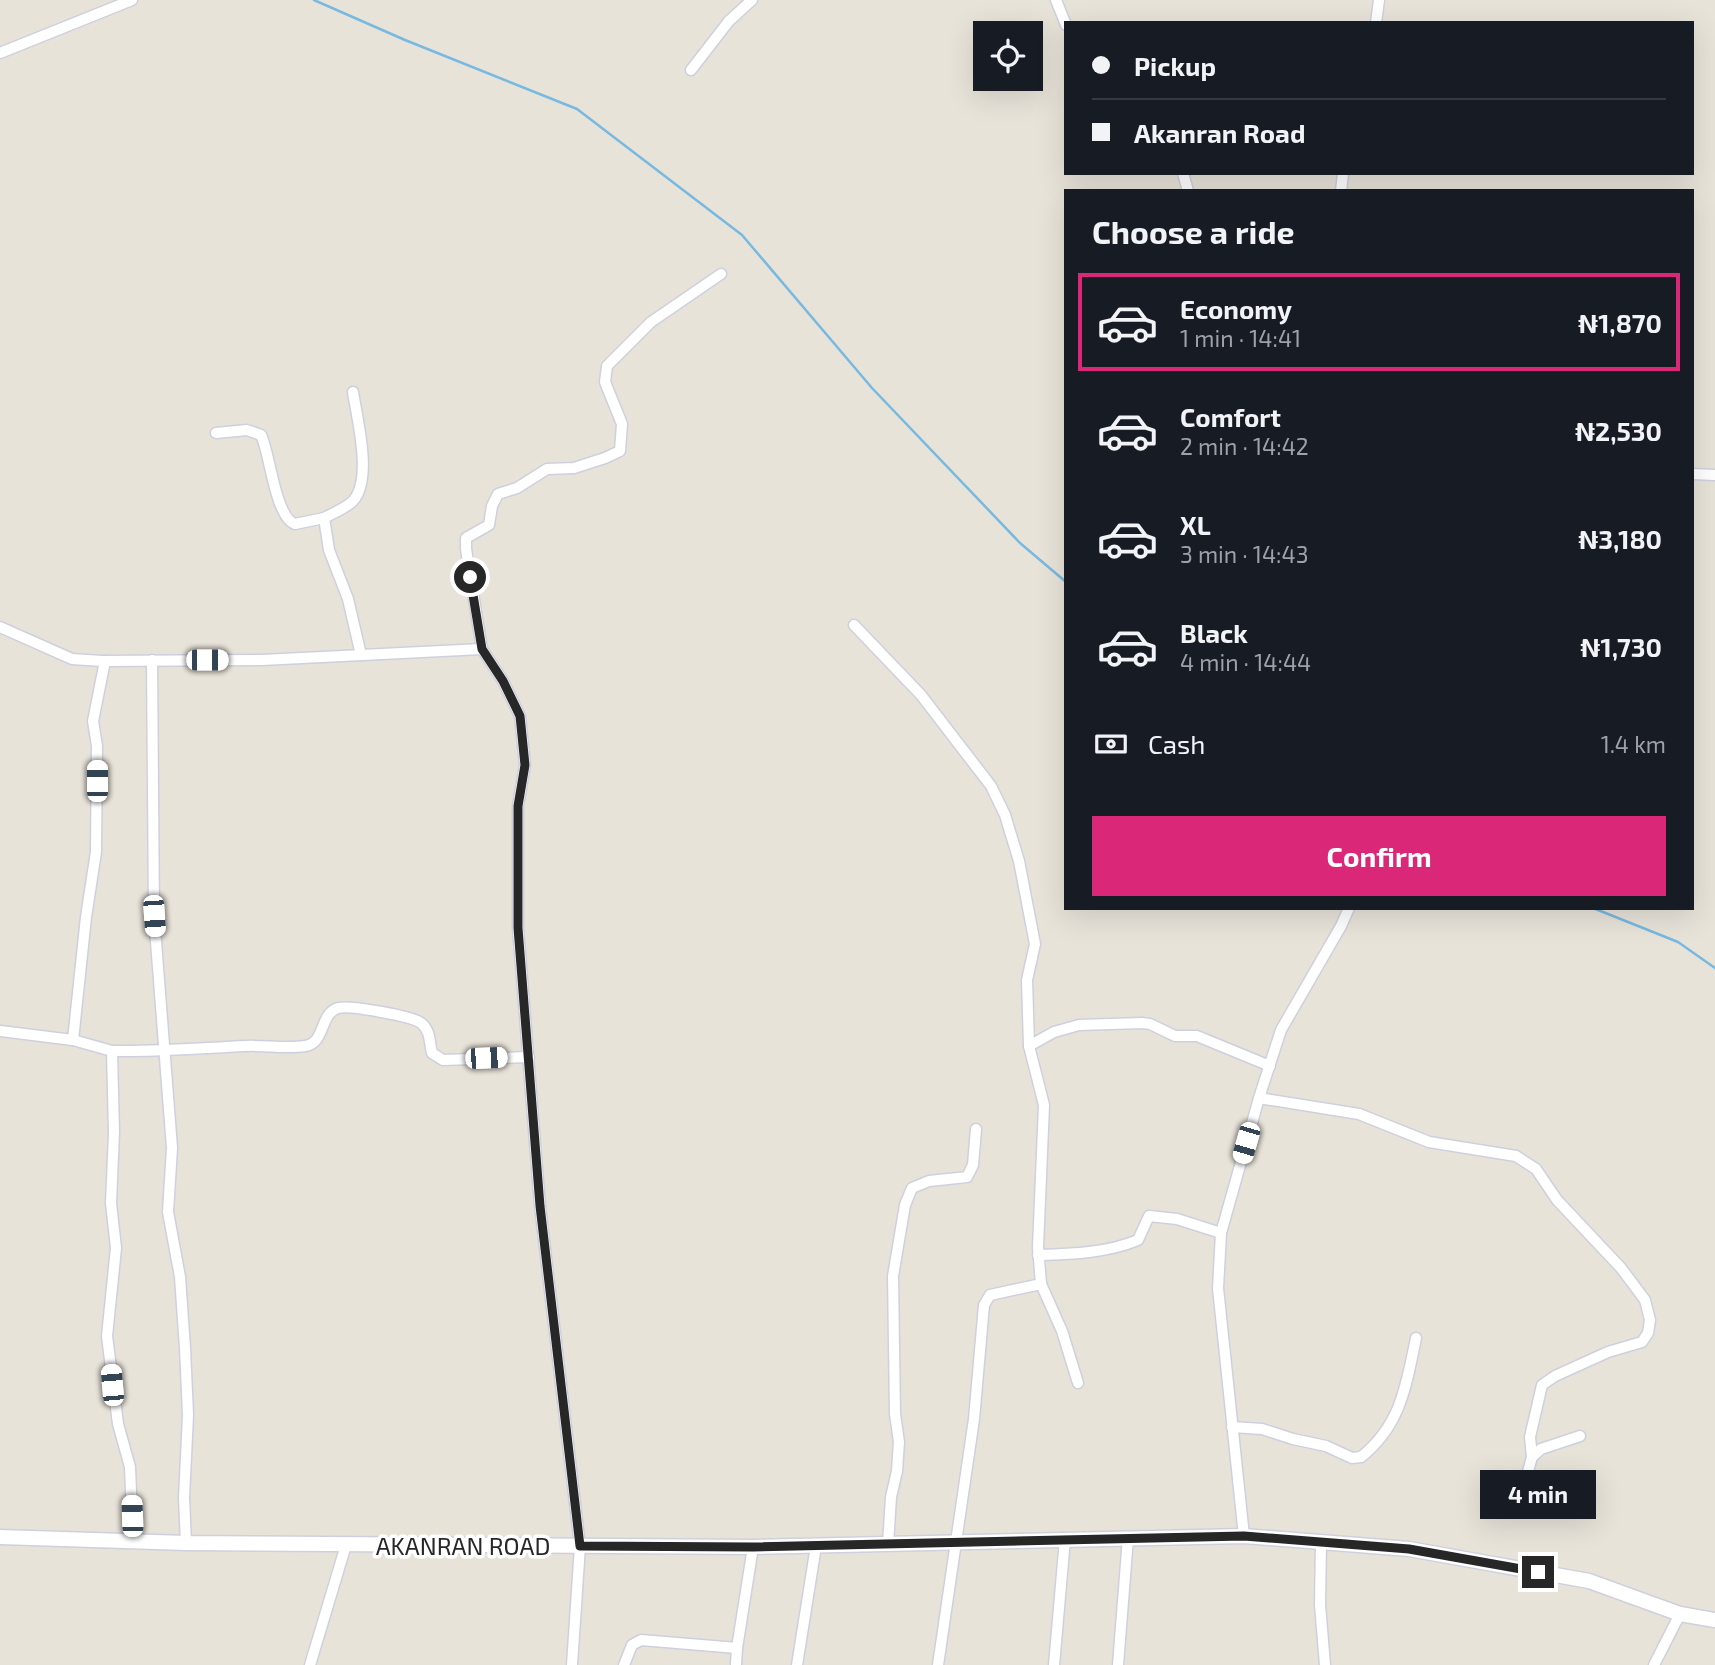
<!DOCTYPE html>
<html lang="en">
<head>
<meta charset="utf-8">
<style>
  :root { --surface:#171b24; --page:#20242c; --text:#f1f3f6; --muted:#9ea1a6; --line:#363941; --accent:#db2777 }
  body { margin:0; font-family:"Exo 2",sans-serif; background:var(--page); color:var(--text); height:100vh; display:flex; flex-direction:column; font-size:26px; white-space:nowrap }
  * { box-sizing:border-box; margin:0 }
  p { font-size:23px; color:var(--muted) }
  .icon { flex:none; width:38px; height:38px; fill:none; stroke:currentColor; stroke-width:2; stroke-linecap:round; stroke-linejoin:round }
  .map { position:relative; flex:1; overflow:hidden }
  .side { position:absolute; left:1064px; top:189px; width:630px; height:721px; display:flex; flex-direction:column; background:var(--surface); border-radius:0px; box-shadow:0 7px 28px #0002 }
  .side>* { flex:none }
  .top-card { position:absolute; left:1064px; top:21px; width:630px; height:154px; border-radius:0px; box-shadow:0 7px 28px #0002; display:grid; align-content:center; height:154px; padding:0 28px; background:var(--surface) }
  .tools { position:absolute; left:973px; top:21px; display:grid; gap:14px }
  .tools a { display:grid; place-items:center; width:70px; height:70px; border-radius:0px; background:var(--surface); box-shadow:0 7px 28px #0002; font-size:35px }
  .end { position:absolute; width:32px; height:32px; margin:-16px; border:9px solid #272727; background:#fff; box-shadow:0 0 0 4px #fff }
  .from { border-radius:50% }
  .bubble { position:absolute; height:49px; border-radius:0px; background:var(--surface); box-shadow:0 7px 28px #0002; font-size:23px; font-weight:700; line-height:49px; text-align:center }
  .car { position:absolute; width:21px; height:42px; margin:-21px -10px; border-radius:9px; box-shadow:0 0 5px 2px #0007; background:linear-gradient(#fff 24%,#345 0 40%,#fff 0 76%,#345 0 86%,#fff 0) }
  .top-card b { display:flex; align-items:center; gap:24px; height:66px; font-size:26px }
  .top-card b+b { border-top:2px solid var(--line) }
  .top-card i { width:18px; height:18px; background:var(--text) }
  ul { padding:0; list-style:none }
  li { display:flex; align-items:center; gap:21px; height:98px; margin:0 14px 10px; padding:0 14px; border:4px solid transparent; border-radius:0px }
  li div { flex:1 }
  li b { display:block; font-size:26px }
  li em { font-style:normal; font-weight:700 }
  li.on { border-color:var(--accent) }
  li>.icon { width:63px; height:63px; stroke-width:1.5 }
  h2 { padding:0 28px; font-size:32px; line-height:84px }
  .pay { display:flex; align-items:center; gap:18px; height:77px; padding:0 28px; font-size:26px }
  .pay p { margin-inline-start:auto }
  .action { display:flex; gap:14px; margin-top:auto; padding:14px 28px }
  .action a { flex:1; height:80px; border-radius:0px; background:var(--accent); color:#fff; font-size:28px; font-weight:700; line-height:80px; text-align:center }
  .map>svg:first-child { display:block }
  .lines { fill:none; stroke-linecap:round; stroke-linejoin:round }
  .stream { stroke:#77b9e0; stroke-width:2.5 }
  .street-casing { stroke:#cfd0de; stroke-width:13 }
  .secondary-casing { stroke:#cfd0de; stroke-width:17 }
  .street { stroke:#fff; stroke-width:10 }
  .secondary { stroke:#fff; stroke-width:14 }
  .route { stroke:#272727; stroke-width:9 }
  .labels { text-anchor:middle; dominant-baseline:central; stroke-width:7; stroke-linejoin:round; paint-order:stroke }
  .street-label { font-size:24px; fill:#272727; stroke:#fff }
</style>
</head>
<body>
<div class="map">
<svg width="1715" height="1665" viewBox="0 0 1715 1665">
  <rect width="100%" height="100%" fill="#e8e3d9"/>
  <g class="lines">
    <g class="stream">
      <polyline points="314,0 405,40 577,109 742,235 872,388 1020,543 1066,582"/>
      <polyline points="1593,908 1678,942 1715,968"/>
    </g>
    <defs>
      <g id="street">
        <polyline points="1056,0 1066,25"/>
        <polyline points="1376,23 1379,0"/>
        <polyline points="0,53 132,0"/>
        <polyline points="691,70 729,21 752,0"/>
        <polyline points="1183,173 1188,191"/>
        <polyline points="1341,191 1343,173"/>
        <path d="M353 392C357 419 373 479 353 501 346 508 333 513 324 518L329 550 348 599 361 655"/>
        <path d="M216 433 247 430 261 435C270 453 275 517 295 524L324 518"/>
        <polyline points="1692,474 1715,475"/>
        <polyline points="854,625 921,695 991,786 1005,815 1019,861 1035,944 1027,980 1029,1046 1044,1105 1038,1247 1041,1284 1062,1331 1078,1383"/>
        <polyline points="0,627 72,659 102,661 262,660 482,649 503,681 520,716 525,765 518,806 518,928 540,1206 580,1546 572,1665"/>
        <polyline points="482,649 466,549 466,538 489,525 492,506 498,494 517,488 547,469 574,468 605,458 620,451 622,424 605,382 607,366 651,322 721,274"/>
        <polyline points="152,660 154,916 172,1148 168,1212 180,1277 185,1348 188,1415 184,1498 186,1543"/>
        <polyline points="0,1031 73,1040 112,1051 114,1133 111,1203 116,1248 107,1336 118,1424 130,1467 133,1540"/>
        <polyline points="73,1040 86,917 96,852 97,746 93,721 105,661"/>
        <polyline points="1029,1046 1054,1032 1079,1025 1142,1023 1150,1024 1175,1036 1197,1036 1270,1066"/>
        <path d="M112 1051C157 1052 201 1048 246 1046 265 1045 286 1049 305 1046 326 1043 319 1014 338 1008 349 1005 412 1016 421 1023 431 1031 429 1042 432 1053L443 1060 529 1057"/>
        <polyline points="1259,1098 1359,1114 1429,1142 1516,1156 1536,1169 1557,1200 1621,1268 1645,1300 1650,1320 1648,1333 1642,1342 1608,1352 1555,1376 1542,1385 1530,1437 1532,1457 1524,1486"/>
        <path d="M1038 1255C1072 1254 1107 1253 1138 1240L1149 1216 1177 1219 1221 1233"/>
        <path d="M1232 1427 1262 1429 1293 1439 1326 1446 1352 1458 1361 1457C1401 1425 1406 1386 1416 1338"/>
        <polyline points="1532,1457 1541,1449 1580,1436"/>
        <polyline points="1244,1536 1218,1288 1221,1233 1259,1098 1281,1030 1341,926 1349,908"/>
        <polyline points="1321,1542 1320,1605 1325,1665"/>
        <polyline points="888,1544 891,1497 897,1471 899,1442 895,1414 893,1276 905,1205 912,1188 929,1181 967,1177 973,1165 976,1129"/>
        <polyline points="310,1665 346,1545"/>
        <polyline points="624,1665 632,1645 641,1640 737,1648"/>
        <polyline points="736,1665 737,1648 753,1547"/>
        <polyline points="797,1665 816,1546"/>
        <polyline points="938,1665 974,1419 984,1305 990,1295 1041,1284"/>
        <polyline points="1054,1665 1065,1539"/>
        <polyline points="1118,1665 1128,1538"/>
        <polyline points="1654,1665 1680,1614"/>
      </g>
      <polyline id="secondary" points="0,1537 186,1543 753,1547 1244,1536 1409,1549 1589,1581 1680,1614 1715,1620"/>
    </defs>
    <use href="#street" class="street-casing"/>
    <use href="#secondary" class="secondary-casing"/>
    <use href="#street" class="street"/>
    <use href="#secondary" class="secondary"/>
  </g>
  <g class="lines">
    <polyline class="route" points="470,577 482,649 503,681 520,716 525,765 518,806 518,928 540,1206 580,1546 753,1547 1244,1536 1409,1549 1538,1572"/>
  </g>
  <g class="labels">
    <g class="street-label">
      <text x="463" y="1545">AKANRAN ROAD</text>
    </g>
  </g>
</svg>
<div class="tools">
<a><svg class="icon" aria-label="locate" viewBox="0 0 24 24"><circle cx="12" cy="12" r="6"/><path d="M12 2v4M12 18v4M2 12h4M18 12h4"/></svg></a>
</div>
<i class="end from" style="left:470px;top:577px"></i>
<i class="end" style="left:1538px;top:1572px"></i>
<div class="bubble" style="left:1480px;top:1470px;width:116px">4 min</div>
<i class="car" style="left:207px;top:660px;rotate:90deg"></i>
<i class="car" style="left:97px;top:781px;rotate:0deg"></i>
<i class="car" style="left:154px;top:916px;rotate:176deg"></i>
<i class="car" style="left:486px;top:1058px;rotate:88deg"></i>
<i class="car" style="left:1246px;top:1143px;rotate:196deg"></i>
<i class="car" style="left:112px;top:1385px;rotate:355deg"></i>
<i class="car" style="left:132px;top:1516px;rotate:358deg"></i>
<div class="top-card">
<b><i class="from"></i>Pickup</b>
<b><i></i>Akanran Road</b>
</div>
<section class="side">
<h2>Choose a ride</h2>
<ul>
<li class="on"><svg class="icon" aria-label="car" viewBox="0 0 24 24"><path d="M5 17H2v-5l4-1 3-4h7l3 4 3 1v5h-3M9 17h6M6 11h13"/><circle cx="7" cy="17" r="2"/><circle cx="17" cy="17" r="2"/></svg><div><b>Economy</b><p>1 min · 14:41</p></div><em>₦1,870</em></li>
<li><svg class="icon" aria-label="car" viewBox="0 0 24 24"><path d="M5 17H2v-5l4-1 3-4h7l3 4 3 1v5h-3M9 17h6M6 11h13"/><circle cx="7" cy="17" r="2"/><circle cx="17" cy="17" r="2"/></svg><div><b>Comfort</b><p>2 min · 14:42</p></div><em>₦2,530</em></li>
<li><svg class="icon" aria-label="car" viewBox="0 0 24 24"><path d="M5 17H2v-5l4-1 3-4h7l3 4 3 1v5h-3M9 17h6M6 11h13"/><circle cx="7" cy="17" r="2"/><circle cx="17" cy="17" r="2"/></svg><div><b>XL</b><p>3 min · 14:43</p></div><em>₦3,180</em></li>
<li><svg class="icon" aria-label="car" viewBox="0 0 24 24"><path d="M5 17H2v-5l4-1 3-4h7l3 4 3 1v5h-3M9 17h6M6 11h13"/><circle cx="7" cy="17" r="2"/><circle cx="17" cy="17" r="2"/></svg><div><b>Black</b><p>4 min · 14:44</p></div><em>₦1,730</em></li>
</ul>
<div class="pay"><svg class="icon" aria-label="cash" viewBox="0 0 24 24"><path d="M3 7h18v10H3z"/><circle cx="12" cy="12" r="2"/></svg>Cash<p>1.4 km</p></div>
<div class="action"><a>Confirm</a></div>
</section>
</div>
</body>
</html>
